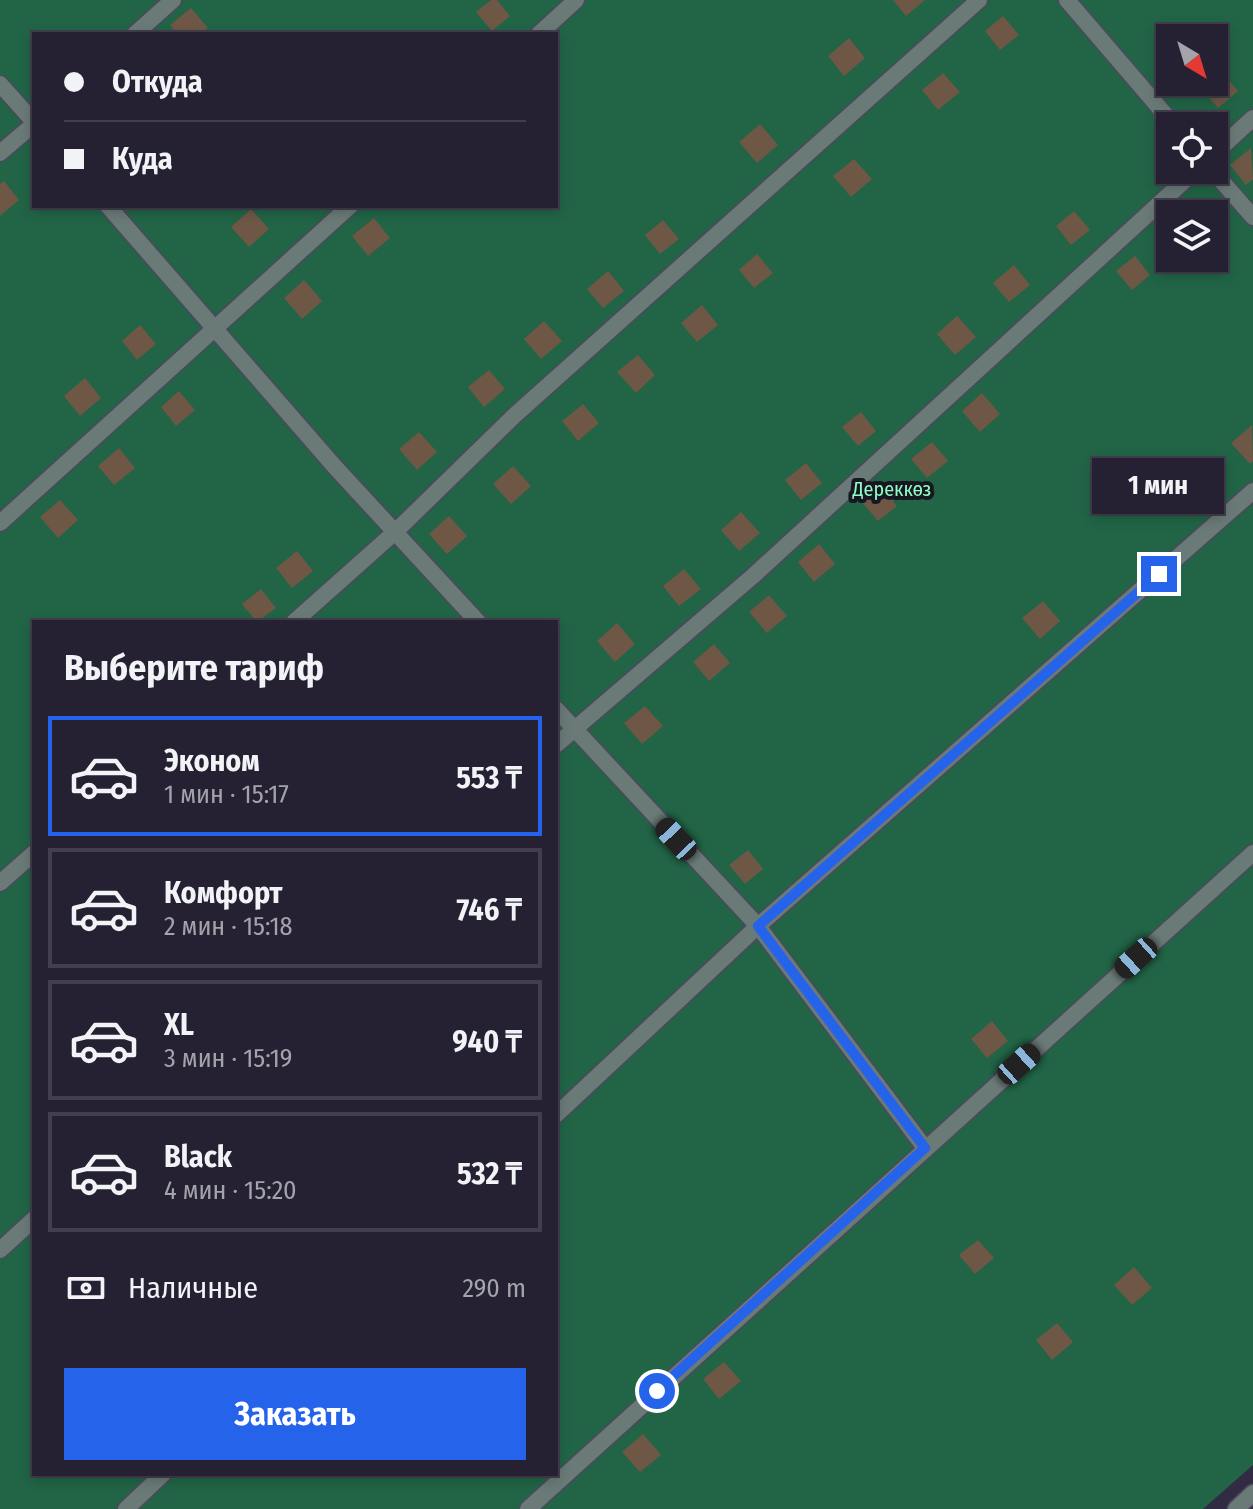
<!DOCTYPE html>
<html lang="ru">
<head>
<meta charset="utf-8">
<style>
  :root { --surface:#252032; --page:#312d3e; --text:#f1f3f6; --muted:#a3a3ac; --line:#423e4d; --accent:#2563eb }
  body { margin:0; font-family:"Fira Sans Condensed",sans-serif; background:var(--page); color:var(--text); height:100vh; display:flex; flex-direction:column; font-size:30px; white-space:nowrap }
  * { box-sizing:border-box; margin:0 }
  p { font-size:26px; color:var(--muted) }
  .icon { flex:none; width:44px; height:44px; fill:none; stroke:currentColor; stroke-width:2; stroke-linecap:round; stroke-linejoin:round }
  .map { position:relative; flex:1; overflow:hidden }
  .panel { position:absolute; left:32px; top:620px; width:526px; height:856px; display:flex; flex-direction:column; background:var(--surface); border-radius:0px; box-shadow:0 4px 12px #0003,0 0 0 2px var(--line) }
  .panel>* { flex:none }
  .top-card { position:absolute; left:32px; top:32px; width:526px; height:176px; border-radius:0px; box-shadow:0 4px 12px #0003,0 0 0 2px var(--line); display:grid; align-content:center; height:176px; padding:0 32px; background:var(--surface) }
  .needle { width:52px; rotate:142deg }
  .buttons { position:absolute; left:1156px; top:24px; display:grid; gap:16px }
  .buttons a { display:grid; place-items:center; width:72px; height:72px; border-radius:0px; background:var(--surface); box-shadow:0 4px 12px #0003,0 0 0 2px var(--line); font-size:40px }
  .end { position:absolute; width:36px; height:36px; margin:-18px; border:10px solid #2563eb; background:#fff; box-shadow:0 0 0 4px #fff }
  .from { border-radius:50% }
  .bubble { position:absolute; height:56px; border-radius:0px; background:var(--surface); box-shadow:0 4px 12px #0003,0 0 0 2px var(--line); font-size:26px; font-weight:700; line-height:56px; text-align:center }
  .car { position:absolute; width:24px; height:48px; margin:-24px -12px; border-radius:10px; box-shadow:0 0 6px 2px #0007; background:linear-gradient(#222 24%,#8ab4d8 0 40%,#222 0 76%,#8ab4d8 0 86%,#222 0) }
  .top-card b { display:flex; align-items:center; gap:28px; height:76px; font-size:30px }
  .top-card b+b { border-top:2px solid var(--line) }
  .top-card i { width:20px; height:20px; background:var(--text) }
  ul { padding:0; list-style:none }
  li { display:flex; align-items:center; gap:24px; height:120px; margin:0 16px 12px; padding:0 16px; border:4px solid var(--line); border-radius:0px }
  li div { flex:1 }
  li b { display:block; font-size:30px }
  li em { font-style:normal; font-weight:700 }
  li.selected { border-color:var(--accent) }
  li>.icon { width:72px; height:72px; stroke-width:1.5 }
  h2 { padding:0 32px; font-size:36px; line-height:96px }
  .pay { display:flex; align-items:center; gap:20px; height:88px; padding:0 32px; font-size:30px }
  .pay p { margin-inline-start:auto }
  .button { display:flex; gap:16px; margin-top:auto; padding:16px 32px }
  .button a { flex:1; height:92px; border-radius:0px; background:var(--accent); color:#fff; font-size:32px; font-weight:700; line-height:92px; text-align:center }
  .map>svg:first-child { display:block }
  .green { fill:#216446; fill-rule:evenodd }
  .building { fill:#6f5745 }
  .lines { fill:none; stroke-linecap:round; stroke-linejoin:round }
  .minor-casing { stroke:#4e485f; stroke-width:19 }
  .minor { stroke:#6a7a76; stroke-width:16 }
  .route { stroke:#2563eb; stroke-width:10 }
  .labels { text-anchor:middle; dominant-baseline:central; stroke-width:8; stroke-linejoin:round; paint-order:stroke }
  .park-label { font-size:20px; fill:#8ffcc6; stroke:#181620 }
</style>
</head>
<body>
<div class="map">
<svg width="1253" height="1509" viewBox="0 0 1253 1509">
  <rect width="100%" height="100%" fill="#312b43"/>
  <path class="green" d="M0 0H1253V1465L1203 1509H0ZM34 34H556V206H34ZM1170 38H1214V82H1170ZM1170 126H1214V170H1170ZM1170 214H1214V258H1170ZM34 622H556V1474H34Z"/>
  <g class="building">
    <polygon points="491,0 497,0 510,16 492,31 476,12"/>
    <polygon points="893,0 925,0 906,16"/>
    <polygon points="191,8 208,28 200,34 177,34 170,25"/>
    <polygon points="1003,16 1019,35 1000,50 985,31"/>
    <polygon points="849,38 865,58 844,76 828,56"/>
    <polygon points="1220,70 1238,91 1218,108 1200,87 1206,82 1214,82 1214,75"/>
    <polygon points="943,73 960,92 938,110 922,90"/>
    <polygon points="760,124 778,145 757,163 739,142"/>
    <polygon points="1251,148 1253,179 1246,185 1230,165"/>
    <polygon points="854,159 872,179 851,197 833,176"/>
    <polygon points="4,181 19,200 0,216 0,184"/>
    <polygon points="251,209 269,229 249,247 231,227"/>
    <polygon points="1074,211 1090,230 1071,245 1056,226"/>
    <polygon points="374,218 390,238 368,256 352,236"/>
    <polygon points="663,220 679,239 660,254 645,235"/>
    <polygon points="757,254 773,273 754,288 739,270"/>
    <polygon points="1135,256 1150,275 1132,290 1116,271"/>
    <polygon points="1014,265 1030,285 1009,302 993,283"/>
    <polygon points="608,271 624,291 603,308 587,289"/>
    <polygon points="304,280 322,301 302,319 284,298"/>
    <polygon points="702,305 718,325 697,342 681,323"/>
    <polygon points="957,316 976,337 955,355 937,334"/>
    <polygon points="544,321 562,341 541,359 524,339"/>
    <polygon points="140,325 156,344 137,360 122,341"/>
    <polygon points="638,355 655,375 636,393 617,372"/>
    <polygon points="489,370 505,389 484,407 468,387"/>
    <polygon points="85,378 101,398 80,416 64,396"/>
    <polygon points="179,391 195,410 176,426 161,407"/>
    <polygon points="982,393 1000,414 980,432 962,411"/>
    <polygon points="583,404 599,423 578,441 562,421"/>
    <polygon points="861,412 876,431 858,446 842,427"/>
    <polygon points="1252,425 1253,461 1250,464 1231,443"/>
    <polygon points="419,432 437,452 417,470 399,449"/>
    <polygon points="932,442 948,461 927,478 911,459"/>
    <polygon points="119,448 135,468 114,485 98,466"/>
    <polygon points="806,463 822,483 801,500 785,480"/>
    <polygon points="513,466 531,486 511,504 493,484"/>
    <polygon points="881,487 897,506 878,521 862,502"/>
    <polygon points="60,500 78,520 58,538 40,517"/>
    <polygon points="741,512 760,533 739,551 721,530"/>
    <polygon points="449,516 467,536 447,554 429,534"/>
    <polygon points="819,544 835,564 814,582 798,562"/>
    <polygon points="297,551 313,571 292,588 276,568"/>
    <polygon points="684,569 701,589 679,606 663,586"/>
    <polygon points="261,589 276,608 257,622 242,604"/>
    <polygon points="769,595 787,616 767,633 749,612"/>
    <polygon points="1043,601 1060,621 1040,639 1022,618"/>
    <polygon points="617,623 635,644 615,662 597,641"/>
    <polygon points="714,644 730,663 709,681 693,662"/>
    <polygon points="645,706 663,726 642,744 624,723"/>
    <polygon points="748,850 763,869 745,884 729,865"/>
    <polygon points="992,1021 1008,1041 987,1058 971,1039"/>
    <polygon points="978,1240 994,1258 975,1274 959,1255"/>
    <polygon points="1134,1267 1152,1288 1132,1305 1114,1285"/>
    <polygon points="1057,1323 1073,1342 1052,1360 1036,1340"/>
    <polygon points="724,1362 741,1381 719,1399 703,1379"/>
    <polygon points="643,1434 661,1455 640,1472 622,1452"/>
  </g>
  <g class="lines">
    <defs>
      <g id="minor">
        <polyline points="1067,0 1175,126"/>
        <polyline points="135,34 173,0"/>
        <polyline points="539,34 576,0"/>
        <polyline points="0,84 34,122"/>
        <polyline points="0,153 34,124"/>
        <polyline points="1214,154 1253,118"/>
        <polyline points="1212,170 1253,217"/>
        <polyline points="108,206 335,467 478,622"/>
        <polyline points="0,523 350,206"/>
        <polyline points="294,622 395,532 515,415 979,0"/>
        <polyline points="556,709 758,926 556,1115"/>
        <polyline points="556,745 753,576 1196,170"/>
        <polyline points="0,883 34,853"/>
        <polyline points="925,1148 758,926 1253,491"/>
        <polyline points="0,1250 34,1219"/>
        <polyline points="126,1509 163,1474"/>
        <polyline points="528,1509 1253,853"/>
        <polyline points="1236,1509 1253,1493"/>
      </g>
    </defs>
    <use href="#minor" class="minor-casing"/>
    <use href="#minor" class="minor"/>
  </g>
  <g class="lines">
    <polyline class="route" points="657,1391 925,1148 758,926 1159,574"/>
  </g>
  <g class="labels">
    <g class="park-label">
      <text x="892" y="489">Дереккөз</text>
    </g>
  </g>
</svg>
<div class="buttons">
<a><svg class="needle" viewBox="-14 -14 28 28"><path d="M0-13l5 13h-10z" fill="#e53935"/><path d="M0 13l5-13h-10z" fill="#a3a3ac"/></svg></a>
<a><svg class="icon" aria-label="locate" viewBox="0 0 24 24"><circle cx="12" cy="12" r="6"/><path d="M12 2v4M12 18v4M2 12h4M18 12h4"/></svg></a>
<a><svg class="icon" aria-label="layers" viewBox="0 0 24 24"><path d="M12 4l9 5-9 5-9-5zM3 14l9 5 9-5"/></svg></a>
</div>
<i class="end from" style="left:657px;top:1391px"></i>
<i class="end" style="left:1159px;top:574px"></i>
<div class="bubble" style="left:1092px;top:458px;width:132px">1 мин</div>
<i class="car" style="left:676px;top:839px;rotate:317deg"></i>
<i class="car" style="left:1136px;top:958px;rotate:228deg"></i>
<i class="car" style="left:1019px;top:1064px;rotate:48deg"></i>
<div class="top-card">
<b><i class="from"></i>Откуда</b>
<b><i></i>Куда</b>
</div>
<section class="panel">
<h2>Выберите тариф</h2>
<ul>
<li class="selected"><svg class="icon" aria-label="car" viewBox="0 0 24 24"><path d="M5 17H2v-5l4-1 3-4h7l3 4 3 1v5h-3M9 17h6M6 11h13"/><circle cx="7" cy="17" r="2"/><circle cx="17" cy="17" r="2"/></svg><div><b>Эконом</b><p>1 мин · 15:17</p></div><em>553 ₸</em></li>
<li><svg class="icon" aria-label="car" viewBox="0 0 24 24"><path d="M5 17H2v-5l4-1 3-4h7l3 4 3 1v5h-3M9 17h6M6 11h13"/><circle cx="7" cy="17" r="2"/><circle cx="17" cy="17" r="2"/></svg><div><b>Комфорт</b><p>2 мин · 15:18</p></div><em>746 ₸</em></li>
<li><svg class="icon" aria-label="car" viewBox="0 0 24 24"><path d="M5 17H2v-5l4-1 3-4h7l3 4 3 1v5h-3M9 17h6M6 11h13"/><circle cx="7" cy="17" r="2"/><circle cx="17" cy="17" r="2"/></svg><div><b>XL</b><p>3 мин · 15:19</p></div><em>940 ₸</em></li>
<li><svg class="icon" aria-label="car" viewBox="0 0 24 24"><path d="M5 17H2v-5l4-1 3-4h7l3 4 3 1v5h-3M9 17h6M6 11h13"/><circle cx="7" cy="17" r="2"/><circle cx="17" cy="17" r="2"/></svg><div><b>Black</b><p>4 мин · 15:20</p></div><em>532 ₸</em></li>
</ul>
<div class="pay"><svg class="icon" aria-label="cash" viewBox="0 0 24 24"><path d="M3 7h18v10H3z"/><circle cx="12" cy="12" r="2"/></svg>Наличные<p>290 m</p></div>
<div class="button"><a>Заказать</a></div>
</section>
</div>
</body>
</html>
